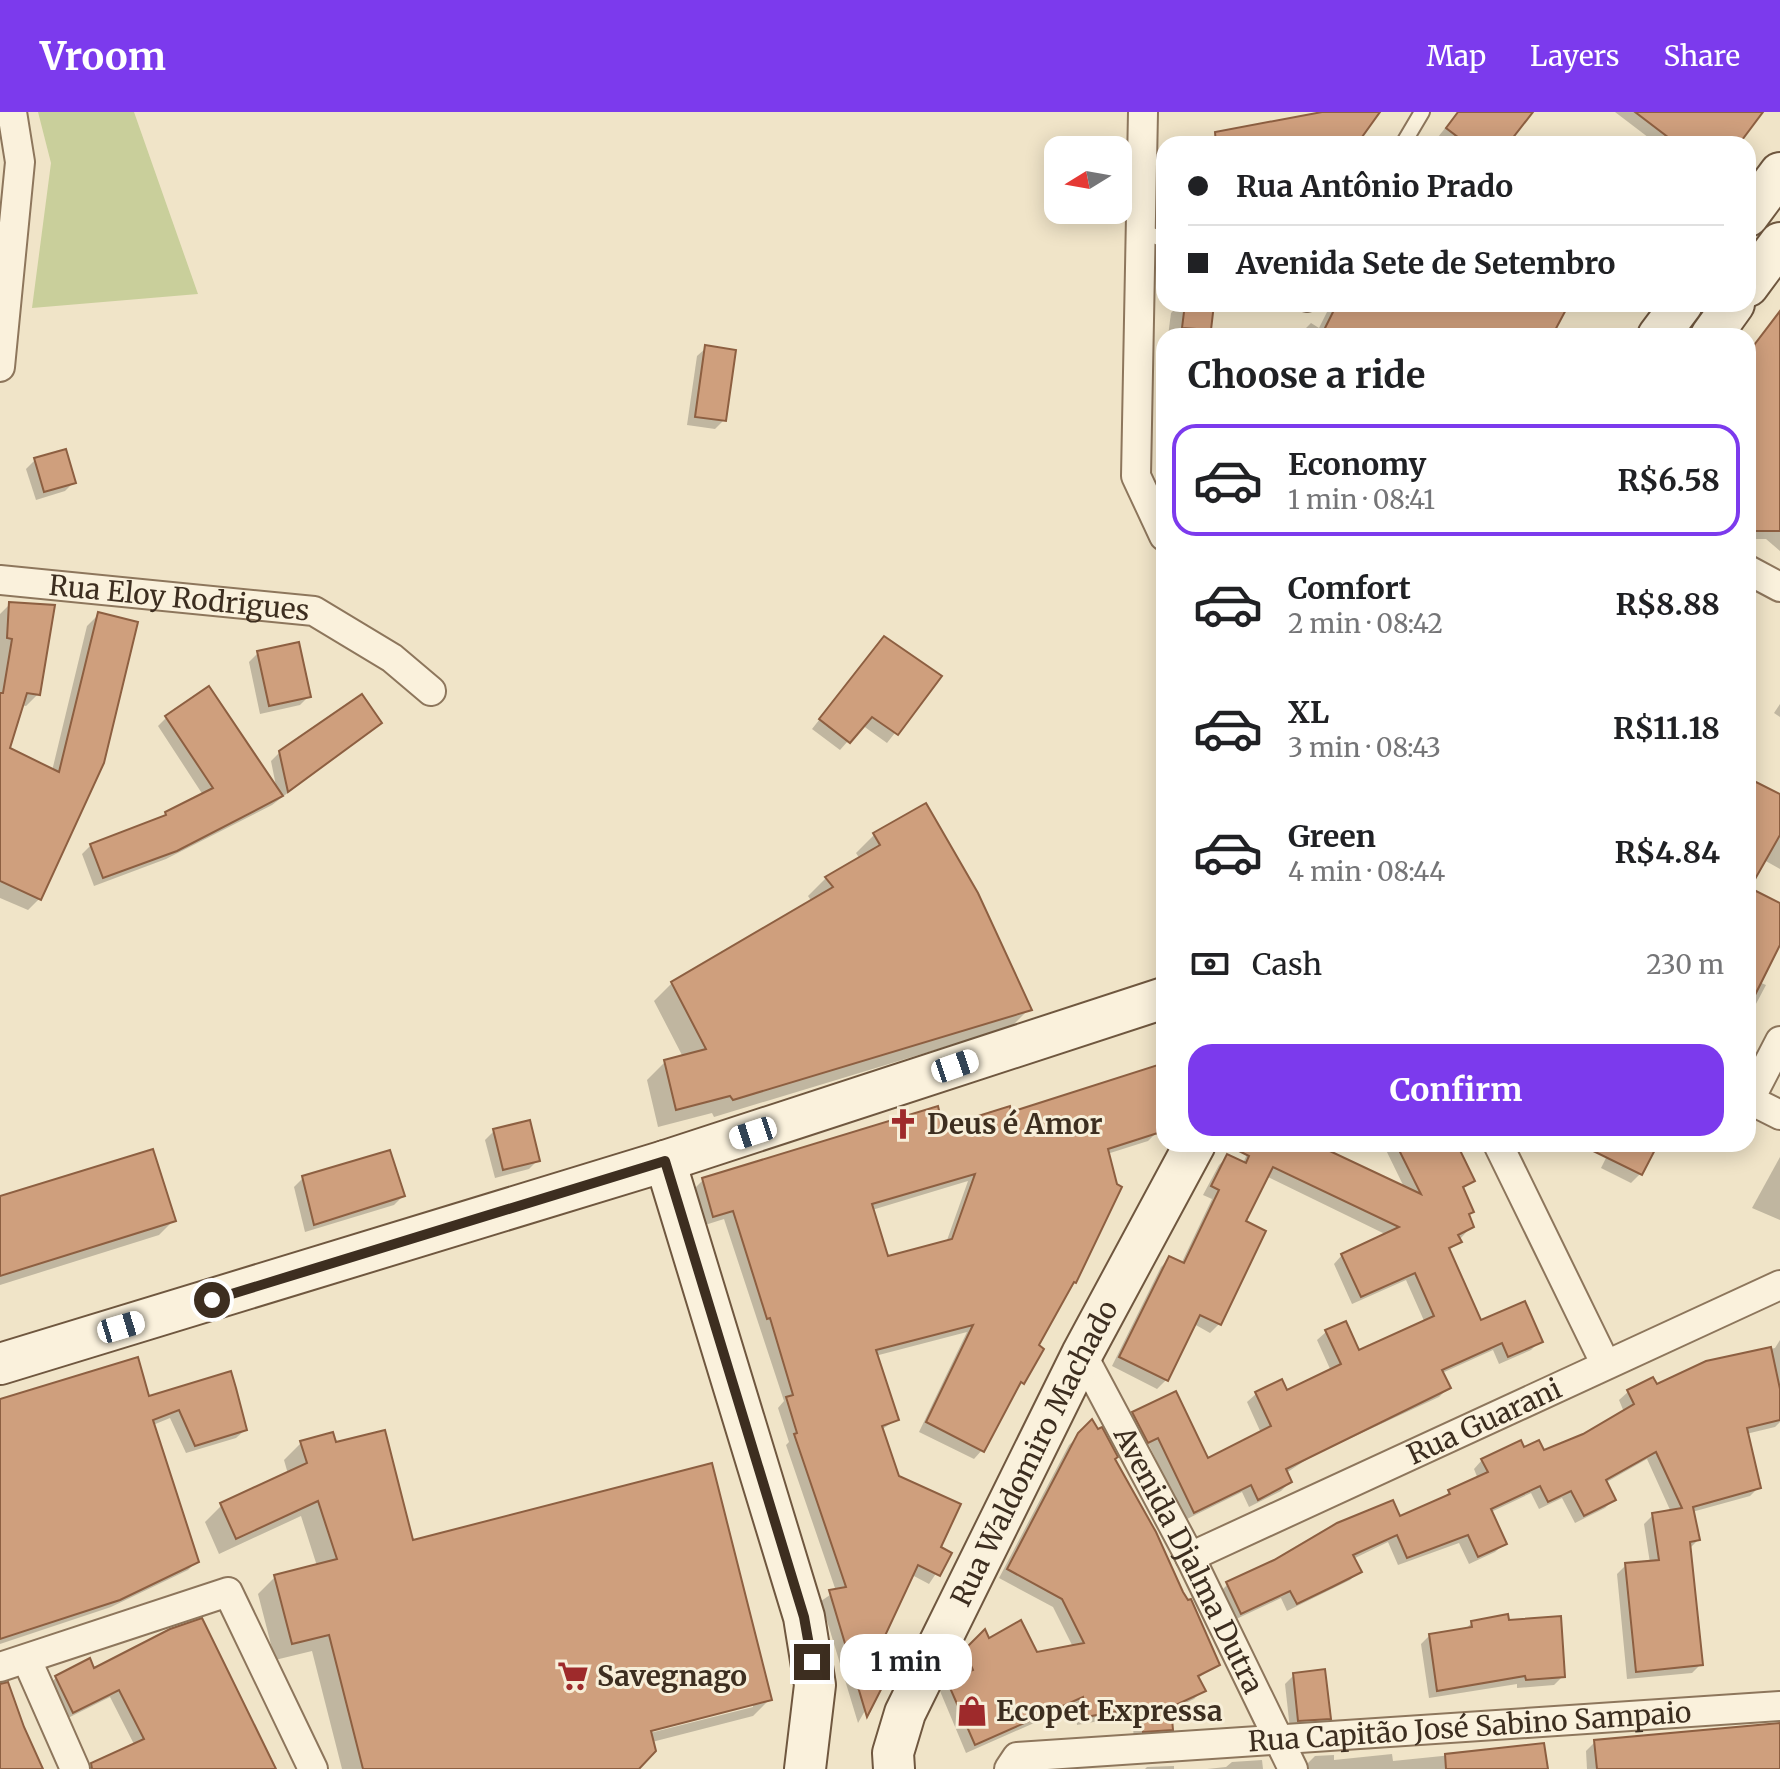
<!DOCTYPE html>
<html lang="en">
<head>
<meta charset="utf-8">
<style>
  :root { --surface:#fff; --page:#f6f6f6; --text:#202124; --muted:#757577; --line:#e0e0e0; --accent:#7c3aed }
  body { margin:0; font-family:Merriweather,serif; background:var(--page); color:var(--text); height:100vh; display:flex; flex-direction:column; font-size:30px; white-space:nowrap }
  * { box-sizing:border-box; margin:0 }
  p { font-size:26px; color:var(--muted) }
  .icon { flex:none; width:44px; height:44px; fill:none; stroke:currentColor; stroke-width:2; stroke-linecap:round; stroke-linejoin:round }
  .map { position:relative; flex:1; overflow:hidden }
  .sheet { position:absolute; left:1156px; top:216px; width:600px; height:824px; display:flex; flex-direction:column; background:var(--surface); border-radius:24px; box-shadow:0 4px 20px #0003 }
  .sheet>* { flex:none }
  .banner { position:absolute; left:1156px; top:24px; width:600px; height:176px; border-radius:24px; box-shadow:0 4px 20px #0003; display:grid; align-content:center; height:176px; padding:0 32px; background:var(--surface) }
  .needle { width:52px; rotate:259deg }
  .fabs { position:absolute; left:1044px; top:24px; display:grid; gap:16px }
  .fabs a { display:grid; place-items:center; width:88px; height:88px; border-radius:16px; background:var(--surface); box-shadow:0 4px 20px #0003; font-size:40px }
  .end { position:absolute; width:36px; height:36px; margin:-18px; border:10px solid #3d2e20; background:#fff; box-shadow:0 0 0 4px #fff }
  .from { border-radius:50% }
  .bubble { position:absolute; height:56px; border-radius:24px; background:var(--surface); box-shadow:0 4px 20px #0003; font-size:26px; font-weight:700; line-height:56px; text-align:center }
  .car { position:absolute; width:24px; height:48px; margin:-24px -12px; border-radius:10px; box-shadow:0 0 6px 2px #0007; background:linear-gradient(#fff 24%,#345 0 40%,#fff 0 76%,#345 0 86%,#fff 0) }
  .banner b { display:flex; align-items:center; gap:28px; height:76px; font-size:30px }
  .banner b+b { border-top:2px solid var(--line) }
  .banner i { width:20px; height:20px; background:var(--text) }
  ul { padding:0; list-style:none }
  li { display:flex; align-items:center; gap:24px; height:112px; margin:0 16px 12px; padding:0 16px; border:4px solid transparent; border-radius:24px }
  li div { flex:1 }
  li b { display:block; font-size:30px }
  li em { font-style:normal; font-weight:700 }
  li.active { border-color:var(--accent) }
  li>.icon { width:72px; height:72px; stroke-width:1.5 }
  h2 { padding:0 32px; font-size:36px; line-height:96px }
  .pay { display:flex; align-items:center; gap:20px; height:88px; padding:0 32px; font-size:30px }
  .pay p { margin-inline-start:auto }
  .button { display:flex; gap:16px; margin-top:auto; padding:16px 32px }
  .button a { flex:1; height:92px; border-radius:24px; background:var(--accent); color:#fff; font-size:32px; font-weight:700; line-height:92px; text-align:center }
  header { display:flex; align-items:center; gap:48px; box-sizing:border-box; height:112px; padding:0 40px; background:var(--accent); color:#fff }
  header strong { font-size:38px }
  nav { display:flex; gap:44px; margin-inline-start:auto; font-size:28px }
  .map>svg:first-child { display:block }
  .green { fill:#c9cf9b }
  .shadow { fill:#0003; fill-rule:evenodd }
  .building { fill:#cf9f7d; stroke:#8d5f41; stroke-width:2; fill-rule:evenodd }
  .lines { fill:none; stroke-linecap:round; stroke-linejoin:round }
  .lane-casing { stroke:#8d765c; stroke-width:18 }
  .street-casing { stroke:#8d765c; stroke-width:32 }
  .secondary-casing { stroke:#6f573f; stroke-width:44 }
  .lane { stroke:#faf1dc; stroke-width:14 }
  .street { stroke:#faf1dc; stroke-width:28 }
  .secondary { stroke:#faf1dc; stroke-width:40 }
  .route { stroke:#3d2e20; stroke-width:10 }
  .labels { text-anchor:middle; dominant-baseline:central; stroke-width:6; stroke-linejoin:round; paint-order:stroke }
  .street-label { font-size:28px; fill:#3d2e20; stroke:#f7eed8 }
  .poi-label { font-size:28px; font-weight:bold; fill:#3d2e20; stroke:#f7eed8; text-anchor:start }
</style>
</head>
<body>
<header>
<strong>Vroom</strong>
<nav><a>Map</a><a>Layers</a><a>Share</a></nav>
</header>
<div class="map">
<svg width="1780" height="1657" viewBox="0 0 1780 1657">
  <rect width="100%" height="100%" fill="#f0e4c8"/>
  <polygon class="green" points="38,0 134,0 198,182 32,196 51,51"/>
  <g class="shadow">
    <polygon points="1458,0 1531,0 1509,27 1515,32 1447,32 1438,25"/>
    <polygon points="1615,0 1755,0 1736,32 1657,32"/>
    <polygon points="1180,192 1211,194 1208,224 1168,224 1171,201"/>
    <polygon points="1331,192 1566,192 1549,224 1283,224 1290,217 1300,222 1311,211 1319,216"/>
    <polygon points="706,236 724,308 715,317 687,313 697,244"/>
    <polygon points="1164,243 1164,276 1161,276 1162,244"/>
    <polygon points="1780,339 1780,439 1766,427 1748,427 1748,382"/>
    <polygon points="35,348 74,370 65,379 36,388 26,357"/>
    <polygon points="10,492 38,582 26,594 21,593 7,637 52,659 87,514 98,503 39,787 28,798 0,786 0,502"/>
    <polygon points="876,536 939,565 887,631 862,613 840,638 812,617"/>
    <polygon points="258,541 309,584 300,593 260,602 249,550"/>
    <polygon points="1780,592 1780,605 1774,601"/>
    <polygon points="166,606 277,679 271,649 280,640 380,610 272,693 166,747 94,774 82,742 91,733 160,708 203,683 158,614"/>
    <polygon points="1748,668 1780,683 1780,757 1764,748 1748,776"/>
    <polygon points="925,694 1029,897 1011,915 714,1005 712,1001 658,1015 647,968 665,950 683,945 654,889 672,871 812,790 808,784 826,766 860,747 856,741 874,723"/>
    <polygon points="1748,778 1780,793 1780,831 1759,870 1766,873 1748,907"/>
    <path d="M1010 1002 1157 1020 1148 1029 1107 1042 1075 1170 1036 1234 1042 1237 1013 1280 982 1338 974 1347 919 1320 967 1220 875 1244 896 1308 881 1318 897 1366 938 1436 949 1442 929 1472 912 1463 873 1543 891 1553 858 1611 821 1489 836 1479 786 1333 789 1330 778 1296 784 1289 724 1107 705 1113 694 1077 703 1068ZM968 1069 946 1131 887 1146 872 1098Z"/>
    <polygon points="494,1019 538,1048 529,1057 495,1066 485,1028"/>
    <polygon points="1252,1032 1328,1032 1312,1066 1405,1077 1384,1034 1386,1032 1455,1032 1473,1068 1462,1078 1472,1099 1467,1104 1472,1114 1448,1140 1480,1210 1540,1229 1531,1238 1499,1252 1493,1238 1442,1261 1448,1276 1439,1285 1312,1344 1286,1361 1290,1370 1281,1379 1249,1395 1242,1380 1185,1408 1149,1333 1139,1338 1125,1311 1133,1302 1208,1349 1261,1321 1247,1290 1256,1282 1281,1269 1286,1280 1331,1259 1317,1228 1326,1220 1358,1240 1425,1211 1406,1168 1352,1192 1334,1152 1342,1143 1387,1123 1266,1064 1243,1110 1219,1212 1210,1221 1194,1212 1166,1268 1157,1277 1112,1254 1161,1155 1170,1146 1181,1152 1212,1087 1203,1083 1219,1053 1228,1044 1243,1051"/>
    <polygon points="1613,1032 1655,1032 1640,1062 1631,1071 1601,1056"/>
    <polygon points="1780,1045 1780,1108 1752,1096"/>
    <polygon points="303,1066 403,1084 394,1093 305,1120 294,1075"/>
    <polygon points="0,1086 174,1108 159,1123 0,1173"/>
    <polygon points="1780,1228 1780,1310 1775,1315 1746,1322 1759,1375 1750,1384 1692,1400 1698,1428 1689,1437 1701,1552 1692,1561 1627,1567 1617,1462 1626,1453 1650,1451 1644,1412 1653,1403 1671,1400 1647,1347 1605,1371 1614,1387 1605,1396 1575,1411 1562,1386 1539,1397 1531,1381 1491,1400 1504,1432 1495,1440 1469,1452 1459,1431 1398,1453 1388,1430 1353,1447 1359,1459 1350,1468 1287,1499 1281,1486 1232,1509 1219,1481 1228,1472 1442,1387 1449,1380 1478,1367 1474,1357 1482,1348 1523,1338 1542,1341 1584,1323 1624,1300 1619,1288 1628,1280 1656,1275 1706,1251 1775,1236"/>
    <polygon points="148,1286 245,1318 236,1326 186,1341 170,1306 153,1313 197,1449 188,1458 111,1495 0,1532 0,1289"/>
    <polygon points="1092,1311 1218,1552 1197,1567 1203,1578 1194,1587 1169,1599 1170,1617 1162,1626 1134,1628 1132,1603 1077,1613 1075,1593 966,1641 940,1579 963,1564 956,1548 984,1520 988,1529 1036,1542 1073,1535 1053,1495 999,1466 1069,1333"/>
    <path d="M301 1331 335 1332 411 1430 770 1587 753 1604 652 1630 636 1657H342L312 1539 275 1548 258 1482 275 1465 317 1454 301 1404 219 1442 205 1410 222 1393 288 1362 284 1348ZM753 1591V1595L642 1623 641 1619Z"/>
    <polygon points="1507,1510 1563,1564 1554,1573 1517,1576 1517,1572 1429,1586 1421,1532 1430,1523 1464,1518 1472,1511"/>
    <polygon points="94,1559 267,1657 189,1657 139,1642 110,1585 64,1608 47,1574 56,1566"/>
    <polygon points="1294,1563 1329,1606 1320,1615 1290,1617 1285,1572"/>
    <polygon points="1780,1613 1780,1657 1587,1657 1586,1639 1595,1630"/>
    <polygon points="1542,1634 1546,1657 1309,1657 1306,1653 1315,1644 1334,1643 1334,1648 1392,1642 1393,1649"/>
    <polygon points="1262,1648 1263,1657 1207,1657 1226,1655 1232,1650"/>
    <polygon points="1174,1654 1174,1657 1145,1657 1147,1655"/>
  </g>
  <g class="building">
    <polygon points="1322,0 1380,0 1357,32 1216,32 1215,20"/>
    <polygon points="1458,0 1533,0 1508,32 1467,32 1446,16"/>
    <polygon points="1635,0 1763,0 1739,32 1677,32"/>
    <polygon points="1185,192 1214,192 1211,218 1182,216"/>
    <polygon points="1337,192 1569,192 1552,224 1321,224"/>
    <polygon points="1780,199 1780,419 1748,419 1748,241"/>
    <polygon points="705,233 736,238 726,309 695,305"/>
    <polygon points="66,337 76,371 44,380 34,346"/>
    <polygon points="9,490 55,493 40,583 27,581 10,636 59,660 98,500 138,510 104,651 41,788 0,769 0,581 3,581 12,527 7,526"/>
    <polygon points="884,524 942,564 898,623 872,605 850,631 819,607"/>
    <polygon points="299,530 311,585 269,594 257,539"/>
    <polygon points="209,574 283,684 177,739 103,766 90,732 166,703 165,700 213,676 165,604"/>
    <polygon points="362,582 382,611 288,680 279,639"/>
    <polygon points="1748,666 1780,682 1780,723 1750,776 1780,791 1780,833 1748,897"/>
    <polygon points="926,691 978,781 1032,898 733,988 730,984 676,998 664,948 706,937 671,870 833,775 825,765 880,733 873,721"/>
    <path d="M1164 951V1019L1108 1037 1117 1072 1122 1075 1076 1171 1074 1170 1039 1233 1044 1237 1024 1272 1021 1270 984 1340 926 1310 973 1213 876 1238 899 1308 882 1314 899 1364 961 1392 941 1435 952 1441 940 1464 918 1453 876 1543 894 1552 867 1605 829 1478 846 1475 794 1322 797 1321 786 1285 793 1283 770 1206 767 1207 733 1099 713 1105 702 1066 938 994 943 1015 1010 994 1011 1000ZM975 1062 952 1127 888 1144 872 1092Z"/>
    <polygon points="530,1008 540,1049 503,1058 493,1017"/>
    <polygon points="1225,1032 1315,1032 1421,1082 1396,1032 1457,1032 1475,1069 1463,1075 1474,1100 1469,1102 1474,1115 1458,1123 1462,1130 1449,1136 1481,1208 1525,1189 1543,1230 1508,1245 1502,1231 1442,1258 1451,1276 1286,1357 1292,1370 1258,1388 1251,1373 1194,1401 1158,1326 1148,1331 1132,1300 1176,1279 1208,1346 1271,1314 1255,1280 1282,1267 1287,1278 1341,1252 1325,1218 1346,1209 1359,1238 1434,1204 1415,1161 1361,1185 1341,1142 1399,1115 1273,1055 1246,1109 1266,1119 1221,1213 1200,1203 1168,1269 1119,1245 1169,1144 1184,1151 1219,1078 1211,1074 1227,1042 1246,1051 1249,1044"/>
    <polygon points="1579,1032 1658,1032 1642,1063"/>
    <polygon points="153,1037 176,1109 0,1164 0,1084"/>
    <polygon points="390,1038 405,1084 314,1113 302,1064"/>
    <polygon points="1771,1235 1780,1277 1780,1308 1747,1316 1761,1376 1693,1395 1700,1428 1690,1430 1703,1553 1636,1560 1625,1451 1659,1448 1652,1401 1682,1396 1656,1340 1606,1368 1616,1388 1584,1404 1571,1379 1548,1390 1540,1374 1491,1397 1507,1432 1478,1445 1468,1423 1407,1446 1397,1423 1353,1443 1362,1460 1332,1475 1297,1492 1290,1479 1241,1502 1226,1470 1274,1448 1337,1411 1393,1388 1400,1404 1450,1382 1448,1378 1488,1360 1481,1347 1521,1328 1524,1335 1539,1328 1544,1338 1583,1322 1634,1292 1627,1278 1653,1265 1657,1272 1706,1249"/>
    <polygon points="138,1245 149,1284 231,1259 236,1276 247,1318 195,1334 179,1298 153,1308 199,1450 120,1488 0,1527 0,1287"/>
    <polygon points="1092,1307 1098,1317 1102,1315 1118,1345 1115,1347 1156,1420 1183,1480 1188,1488 1191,1487 1220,1553 1198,1564 1206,1579 1171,1595 1173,1618 1143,1620 1140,1595 1086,1605 1083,1585 975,1633 947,1569 973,1558 964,1538 985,1517 989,1526 1021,1508 1037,1540 1084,1531 1062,1487 1007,1457 1078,1321"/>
    <polygon points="385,1318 413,1428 712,1351 772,1588 651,1619 656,1639 639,1657 363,1657 329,1523 292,1532 274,1463 337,1447 318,1389 236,1427 220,1391 307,1351 300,1329 333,1320 336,1330"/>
    <polygon points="1508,1502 1509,1508 1561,1504 1565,1565 1526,1568 1525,1564 1437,1579 1429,1522 1472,1515 1471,1509"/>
    <polygon points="202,1506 276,1657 92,1657 91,1651 144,1627 119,1578 73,1601 55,1564 90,1546 94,1556 170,1517"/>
    <polygon points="1325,1557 1331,1607 1298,1609 1293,1561"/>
    <polygon points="8,1570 24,1615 43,1657 0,1657 0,1572"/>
    <polygon points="1780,1611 1780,1657 1597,1657 1594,1628"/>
    <polygon points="1544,1631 1548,1657 1446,1657 1445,1642"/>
  </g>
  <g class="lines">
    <defs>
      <g id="lane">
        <polyline points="1403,32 1422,0"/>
        <polyline points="1142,119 1164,128"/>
        <polyline points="1306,192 1308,192"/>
      </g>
      <g id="street">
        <polyline points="1143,0 1136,364 1164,424"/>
        <polyline points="0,255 20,50 12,0"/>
        <polyline points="1748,458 1780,475"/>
        <path id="s1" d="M0 468 314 499 392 546 431 579"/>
        <polyline points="1748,987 1780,1003"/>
        <polyline points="1750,987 1780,929"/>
        <polyline points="1498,1032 1605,1251"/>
        <path id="s2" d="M1082 1242 1190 1445 1293 1657"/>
        <path id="s3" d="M1190 1445 1780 1173"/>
        <polyline points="27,1548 75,1657"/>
        <polyline points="0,1555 228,1480 313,1657"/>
        <path id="s4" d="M1009 1657 1017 1645 1780 1594"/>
      </g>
      <g id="secondary">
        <polyline points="1748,104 1780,61"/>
        <polyline points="1748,174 1780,131"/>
        <polyline points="1658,224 1682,192"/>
        <polyline points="1711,224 1734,192"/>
        <polyline points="665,1049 804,1505 815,1573 805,1657"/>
        <polyline points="0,1252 665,1049 1164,886"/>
        <path id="s5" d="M894 1657 893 1641 905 1601 1082 1242 1195 1032"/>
      </g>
    </defs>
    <use href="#lane" class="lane-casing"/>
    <use href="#street" class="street-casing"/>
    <use href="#secondary" class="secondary-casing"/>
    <use href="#lane" class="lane"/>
    <use href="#street" class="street"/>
    <use href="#secondary" class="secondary"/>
  </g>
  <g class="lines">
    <polyline class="route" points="212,1188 665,1049 804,1505 812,1550"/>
  </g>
  <defs>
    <symbol id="church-bare" viewBox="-9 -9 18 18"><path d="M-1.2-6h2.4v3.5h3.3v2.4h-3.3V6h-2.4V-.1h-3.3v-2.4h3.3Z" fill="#9e2a2b" stroke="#f7eed8" stroke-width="2.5" paint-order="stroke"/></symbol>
    <symbol id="supermarket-bare" viewBox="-9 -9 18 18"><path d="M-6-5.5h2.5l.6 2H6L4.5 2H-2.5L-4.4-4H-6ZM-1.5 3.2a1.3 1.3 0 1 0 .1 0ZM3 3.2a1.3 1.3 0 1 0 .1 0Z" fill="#9e2a2b" stroke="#f7eed8" stroke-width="2.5" paint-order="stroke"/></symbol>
    <symbol id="shop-bare" viewBox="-9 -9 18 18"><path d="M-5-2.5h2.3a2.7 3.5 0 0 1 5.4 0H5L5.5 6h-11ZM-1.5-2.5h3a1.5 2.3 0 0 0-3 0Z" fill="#9e2a2b" stroke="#f7eed8" stroke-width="2.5" paint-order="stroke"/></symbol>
  </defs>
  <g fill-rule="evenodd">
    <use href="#church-bare" x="881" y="990" width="44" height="44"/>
    <use href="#supermarket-bare" x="551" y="1542" width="44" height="44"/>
    <use href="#shop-bare" x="950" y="1577" width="44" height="44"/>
  </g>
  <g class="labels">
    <g class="street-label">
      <text stroke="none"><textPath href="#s1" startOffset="180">Rua Eloy Rodrigues</textPath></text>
      <text stroke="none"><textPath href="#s3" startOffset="324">Rua Guarani</textPath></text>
      <text stroke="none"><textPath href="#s5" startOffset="348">Rua Waldomiro Machado</textPath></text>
      <text stroke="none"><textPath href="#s2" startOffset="232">Avenida Djalma Dutra</textPath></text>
      <text stroke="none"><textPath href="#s4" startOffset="468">Rua Capitão José Sabino Sampaio</textPath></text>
    </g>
    <g class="poi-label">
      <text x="927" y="1012">Deus é Amor</text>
      <text x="597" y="1564">Savegnago</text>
      <text x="996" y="1599">Ecopet Expressa</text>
    </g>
  </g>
</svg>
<div class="fabs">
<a><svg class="needle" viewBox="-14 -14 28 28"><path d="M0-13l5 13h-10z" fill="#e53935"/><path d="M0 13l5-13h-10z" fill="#757577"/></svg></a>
</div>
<i class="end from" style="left:212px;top:1188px"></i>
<i class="end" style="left:812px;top:1550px"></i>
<div class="bubble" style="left:840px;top:1522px;width:132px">1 min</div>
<i class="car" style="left:955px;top:954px;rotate:71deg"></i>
<i class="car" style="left:753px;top:1021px;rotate:252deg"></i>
<i class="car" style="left:121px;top:1215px;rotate:73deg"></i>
<div class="banner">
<b><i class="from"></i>Rua Antônio Prado</b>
<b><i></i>Avenida Sete de Setembro</b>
</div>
<section class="sheet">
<h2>Choose a ride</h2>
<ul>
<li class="active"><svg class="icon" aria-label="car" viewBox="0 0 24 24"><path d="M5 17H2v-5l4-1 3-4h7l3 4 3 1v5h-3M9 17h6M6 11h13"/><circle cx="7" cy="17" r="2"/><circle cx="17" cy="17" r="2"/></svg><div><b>Economy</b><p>1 min · 08:41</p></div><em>R$6.58</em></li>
<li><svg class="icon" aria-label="car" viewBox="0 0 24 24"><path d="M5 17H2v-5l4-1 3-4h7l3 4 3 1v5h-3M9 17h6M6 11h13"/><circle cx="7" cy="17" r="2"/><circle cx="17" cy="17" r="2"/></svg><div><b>Comfort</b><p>2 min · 08:42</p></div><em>R$8.88</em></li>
<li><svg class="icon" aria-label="car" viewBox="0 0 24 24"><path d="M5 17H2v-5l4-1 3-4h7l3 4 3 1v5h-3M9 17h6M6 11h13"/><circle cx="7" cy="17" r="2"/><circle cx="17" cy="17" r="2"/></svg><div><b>XL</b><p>3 min · 08:43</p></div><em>R$11.18</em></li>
<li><svg class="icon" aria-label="car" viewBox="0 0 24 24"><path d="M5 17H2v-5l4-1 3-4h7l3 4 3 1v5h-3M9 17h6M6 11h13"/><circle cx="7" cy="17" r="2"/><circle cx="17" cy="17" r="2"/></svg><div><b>Green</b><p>4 min · 08:44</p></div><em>R$4.84</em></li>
</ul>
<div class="pay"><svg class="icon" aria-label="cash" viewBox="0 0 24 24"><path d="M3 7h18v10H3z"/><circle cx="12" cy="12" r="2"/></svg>Cash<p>230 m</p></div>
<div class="button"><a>Confirm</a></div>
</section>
</div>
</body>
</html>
